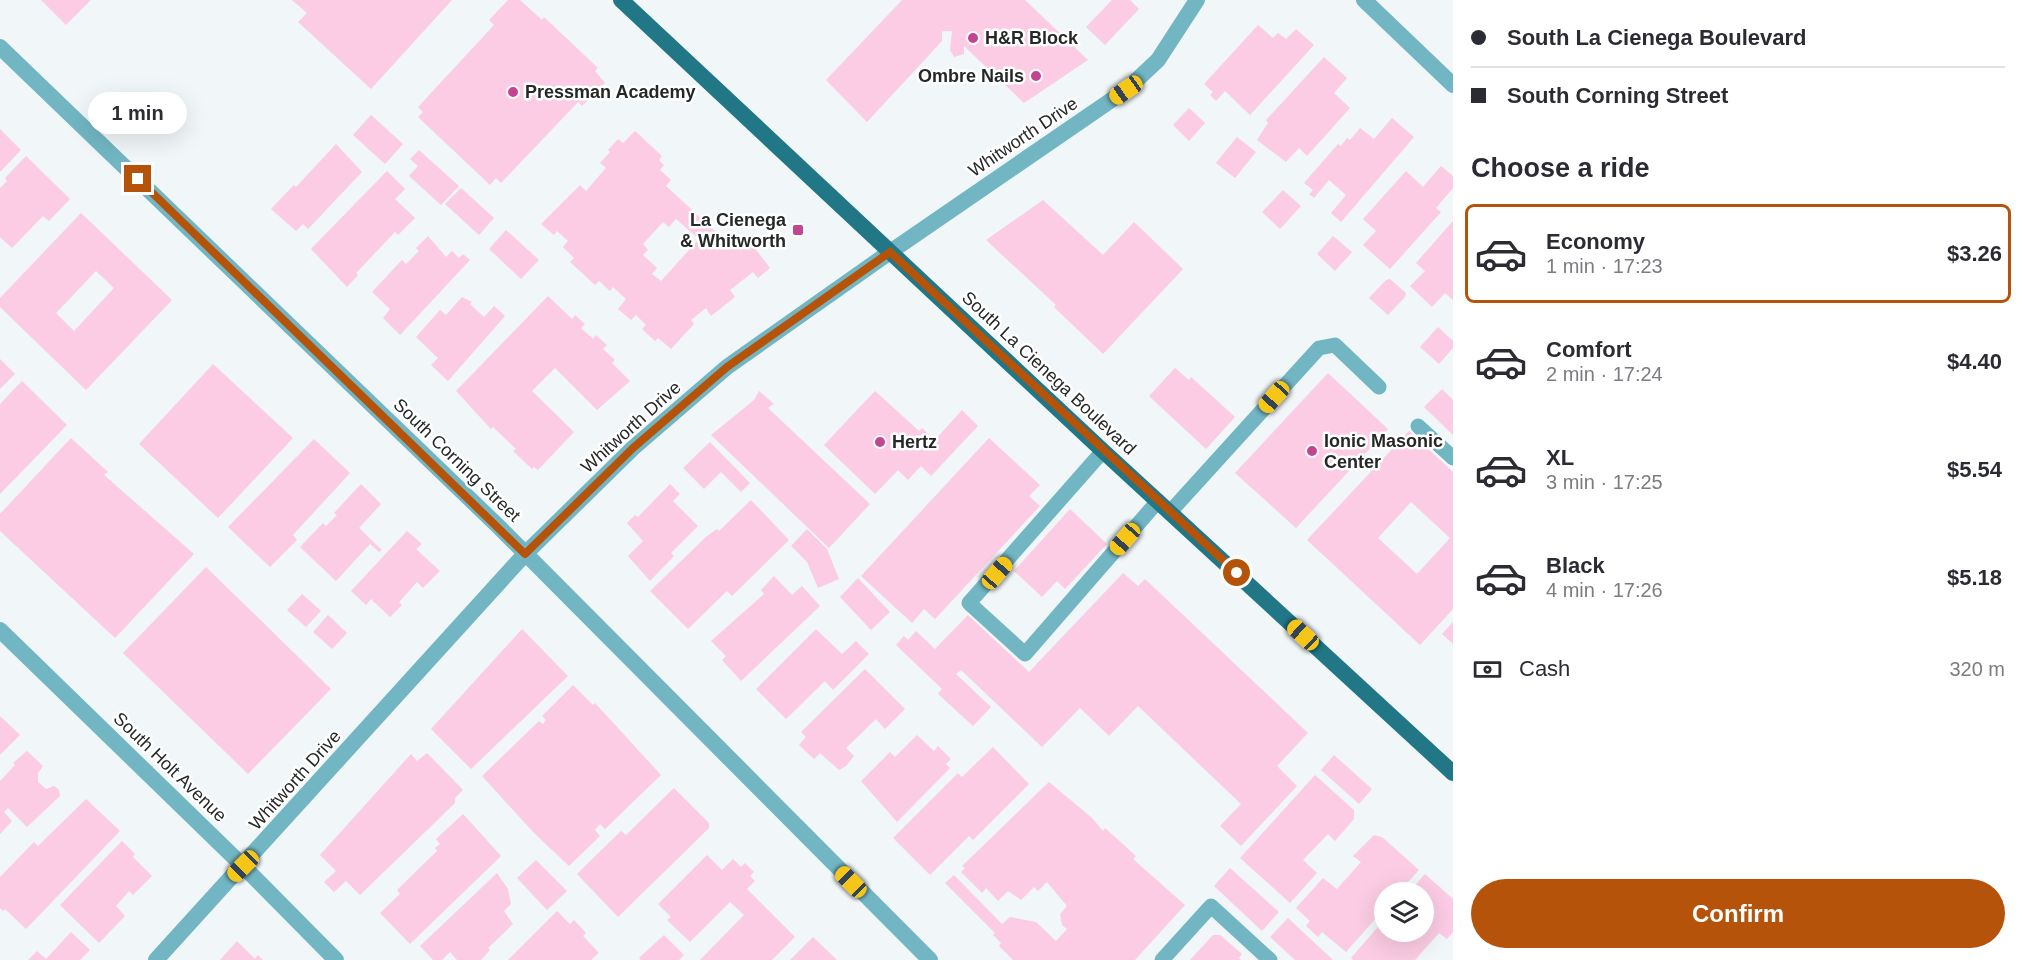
<!DOCTYPE html>
<html lang="en">
<head>
<meta charset="utf-8">
<style>
  :root { --surface:#fff; --page:#f7f7f7; --text:#2b2b33; --muted:#7c7c81; --line:#e1e1e2; --accent:#b45309 }
  body { margin:0; font-family:Helvetica,sans-serif; background:var(--page); color:var(--text); height:100vh; display:flex; flex-direction:column; font-size:22px; white-space:nowrap }
  * { box-sizing:border-box; margin:0 }
  p { font-size:20px; color:var(--muted) }
  .icon { flex:none; width:33px; height:33px; fill:none; stroke:currentColor; stroke-width:2; stroke-linecap:round; stroke-linejoin:round }
  .map { position:relative; flex:1; overflow:hidden }
  .side { display:flex; flex-direction:column; background:var(--surface); width:570px }
  .side>* { flex:none }
  .hud { display:grid; align-content:center; height:132px; padding:0 18px; background:var(--surface) }
  .controls { position:absolute; left:1374px; top:882px; display:grid; gap:12px }
  .controls a { display:grid; place-items:center; width:60px; height:60px; border-radius:50%; background:var(--surface); box-shadow:0 6px 24px #0002; font-size:30px }
  .end { position:absolute; width:27px; height:27px; margin:-14px; border:8px solid #b45309; background:#fff; box-shadow:0 0 0 3px #fff }
  .from { border-radius:50% }
  .bubble { position:absolute; height:42px; border-radius:21px; background:var(--surface); box-shadow:0 6px 24px #0002; font-size:20px; font-weight:700; line-height:42px; text-align:center }
  .car { position:absolute; width:18px; height:36px; margin:-18px -9px; border-radius:8px; box-shadow:0 0 4px 2px #0007; background:linear-gradient(#f5c518 24%,#345 0 40%,#f5c518 0 76%,#345 0 86%,#f5c518 0) }
  .hud b { display:flex; align-items:center; gap:21px; height:57px; font-size:22px }
  .hud b+b { border-top:2px solid var(--line) }
  .hud i { width:15px; height:15px; background:var(--text) }
  ul { padding:0; list-style:none }
  li { display:flex; align-items:center; gap:18px; height:99px; margin:0 12px 9px; padding:0 6px; border:3px solid transparent; border-radius:9px }
  li div { flex:1 }
  li b { display:block; font-size:22px }
  li em { font-style:normal; font-weight:700 }
  li.current { border-color:var(--accent) }
  li>.icon { width:54px; height:54px; stroke-width:1.5 }
  h2 { padding:0 18px; font-size:27px; line-height:72px }
  .pay { display:flex; align-items:center; gap:15px; height:66px; padding:0 18px; font-size:22px }
  .pay p { margin-inline-start:auto }
  .primary-button { display:flex; gap:12px; margin-top:auto; padding:12px 18px }
  .primary-button a { flex:1; height:69px; border-radius:36px; background:var(--accent); color:#fff; font-size:24px; font-weight:700; line-height:69px; text-align:center }
  main { display:flex; flex:1; min-height:0 }
  .map>svg:first-child { display:block }
  .building { fill:#fbcce3; fill-rule:evenodd }
  .lines { fill:none; stroke-linecap:round; stroke-linejoin:round }
  .service { stroke:#72b6c3; stroke-width:15 }
  .minor { stroke:#72b6c3; stroke-width:16 }
  .tertiary { stroke:#72b6c3; stroke-width:16 }
  .primary { stroke:#217786; stroke-width:16 }
  .route { stroke:#b45309; stroke-width:8 }
  .poi-dot { fill:#c34490; stroke:#fff; stroke-width:2 }
  .labels { text-anchor:middle; dominant-baseline:central; stroke-width:5; stroke-linejoin:round; paint-order:stroke }
  .poi-label { font-size:18px; font-weight:bold; fill:#262828; stroke:#fff; text-anchor:start }
  .street-label { font-size:18px; fill:#262828; stroke:#fff }
</style>
</head>
<body>
<main>
<div class="map">
<svg width="1453" height="960" viewBox="0 0 1453 960">
  <rect width="100%" height="100%" fill="#f1f6f8"/>
  <g class="building">
    <polygon points="41,0 91,0 66,25"/>
    <polygon points="292,0 452,0 371,89 298,22 307,13"/>
    <polygon points="508,0 520,0 542,20 544,17 598,68 595,71 605,83 582,106 578,102 501,183 496,178 490,185 418,117 423,112 418,107 494,25 489,20"/>
    <polygon points="902,0 1025,0 1088,60 1024,103 964,46 964,54 954,57 950,50 952,31 942,31 942,41 867,122 826,80"/>
    <polygon points="1112,0 1130,0 1139,9 1105,45 1086,27"/>
    <polygon points="1258,25 1273,38 1278,33 1286,39 1296,29 1314,45 1250,115 1225,91 1216,101 1210,95 1213,92 1204,84"/>
    <polygon points="1324,57 1347,78 1334,93 1350,108 1307,156 1299,148 1286,162 1257,140 1268,123 1266,120"/>
    <polygon points="1189,108 1205,123 1189,141 1173,125"/>
    <polygon points="371,115 403,144 385,164 353,135"/>
    <polygon points="1392,118 1414,137 1341,222 1331,213 1346,195 1329,180 1314,198 1309,194 1313,190 1304,183 1338,144 1341,146 1347,138 1350,140 1360,128 1374,139"/>
    <polygon points="0,129 21,150 0,172"/>
    <path d="M635 131 662 156 659 160 664 165 660 170 671 180 666 186 730 245 744 234 770 268 758 278 753 272 730 290 735 297 711 316 706 308 691 320 694 324 671 349 658 338 655 341 642 329 646 325 636 315 631 320 618 309 626 299 613 287 610 291 599 281 595 285 570 262 574 258 563 247 568 241 557 231 554 235 541 224 580 185 586 191 606 168 600 163 610 152 608 150 618 139 623 143ZM676 219 699 239 661 281 652 274 657 268 643 255 648 250 643 244 663 222 669 227Z"/>
    <polygon points="1237,137 1256,152 1235,178 1216,163"/>
    <polygon points="336,144 362,172 308,229 303,224 296,231 271,209 294,185 296,187"/>
    <polygon points="419,150 459,186 441,205 409,176 418,166 410,159"/>
    <polygon points="26,156 70,199 49,221 43,216 12,248 0,237 0,188 7,181 5,178"/>
    <polygon points="1441,166 1453,176 1453,188 1436,208 1441,212 1390,269 1363,245 1376,231 1363,219 1406,171 1423,187"/>
    <polygon points="387,171 405,189 395,199 415,218 398,235 395,232 356,273 358,275 347,287 311,249"/>
    <polygon points="461,188 494,218 479,235 445,204"/>
    <polygon points="1283,190 1301,206 1280,229 1262,212"/>
    <polygon points="1043,200 1103,255 1134,222 1183,269 1103,354 1054,307 1056,305 986,240"/>
    <path d="M81 213 172 300 86 390 0 307V298ZM96 271 114 288 74 331 56 313Z"/>
    <polygon points="1453,221 1453,300 1445,293 1432,307 1410,286 1425,271 1416,263"/>
    <polygon points="506,230 539,260 521,279 489,249"/>
    <polygon points="428,236 446,257 452,251 459,258 463,254 470,260 400,335 383,318 390,309 372,292 402,260 406,264 419,251 416,248"/>
    <polygon points="1333,236 1352,252 1335,271 1317,254"/>
    <polygon points="1390,279 1406,293 1405,297 1388,315 1369,298 1386,280"/>
    <polygon points="548,296 572,319 575,315 585,324 581,328 593,339 596,335 607,345 603,349 615,360 612,363 630,381 597,410 555,368 532,391 574,432 538,470 534,467 532,469 513,451 516,449 493,427 491,429 456,391"/>
    <polygon points="462,297 472,302 470,304 484,317 494,306 505,316 448,381 431,365 438,358 416,337 440,310 446,315"/>
    <polygon points="1438,327 1453,341 1453,348 1439,364 1420,347"/>
    <polygon points="0,359 15,374 0,389"/>
    <polygon points="213,364 293,438 218,518 139,444"/>
    <polygon points="1175,368 1189,380 1191,377 1235,417 1206,449 1149,396"/>
    <polygon points="1328,373 1388,429 1296,528 1235,473"/>
    <polygon points="22,381 67,425 0,494 0,404"/>
    <polygon points="1442,389 1453,400 1453,435 1424,407"/>
    <polygon points="759,391 774,404 768,408 870,504 829,548 711,435 754,400"/>
    <polygon points="875,391 919,431 922,428 935,440 962,410 978,426 931,476 921,466 908,480 898,470 875,494 824,445"/>
    <path d="M1409 431 1453 472V609L1420 645 1307 540ZM1411 502 1450 538 1417 574 1378 538Z"/>
    <polygon points="71,438 108,472 104,475 194,554 115,638 0,531 0,514"/>
    <polygon points="989,438 1040,485 1029,496 1040,506 935,619 924,609 912,623 861,576"/>
    <polygon points="314,439 350,473 293,535 297,540 270,567 228,527"/>
    <polygon points="710,442 750,483 741,492 721,472 704,489 683,468"/>
    <polygon points="361,484 381,504 359,528 382,550 379,552 370,544 336,581 300,547 323,523 326,526 337,515 334,513"/>
    <polygon points="670,484 680,494 673,501 698,526 671,553 674,556 650,581 628,556 643,541 627,523 635,515 638,517"/>
    <polygon points="751,500 789,540 732,596 727,591 688,629 650,591 707,536 717,529 719,531"/>
    <polygon points="1070,509 1107,544 1065,589 1057,581 1042,597 1014,571"/>
    <polygon points="807,529 827,549 839,579 818,588 807,562 791,546"/>
    <polygon points="407,531 422,544 416,549 440,571 423,588 417,582 399,602 402,605 390,617 371,599 366,605 351,591"/>
    <polygon points="206,567 331,689 248,774 123,653"/>
    <polygon points="1123,573 1138,586 1145,579 1308,733 1277,766 1297,786 1241,846 1220,826 1241,804 1138,706 1109,736 1080,708 1042,747 961,670 956,674 991,707 973,726 938,694 942,689 896,645 904,636 908,640 916,631 935,649 968,615 1029,672"/>
    <polygon points="774,576 792,595 802,586 820,606 741,681 722,660 726,656 711,641 764,594 761,590"/>
    <polygon points="858,578 890,612 871,630 840,597"/>
    <polygon points="302,594 321,611 306,627 287,610"/>
    <polygon points="328,615 347,633 332,649 313,632"/>
    <polygon points="1453,622 1453,644 1442,634"/>
    <polygon points="522,629 568,676 471,769 431,729"/>
    <polygon points="816,629 842,654 856,641 869,654 833,690 825,681 786,719 756,689"/>
    <polygon points="865,669 905,709 885,729 876,719 846,748 854,756 846,766 839,770 820,753 814,759 799,745 806,737 801,732"/>
    <polygon points="573,685 593,705 595,703 661,775 605,829 600,824 595,830 600,836 569,866 534,833 482,776 539,721 543,724 546,720 542,716"/>
    <polygon points="0,716 20,735 0,755"/>
    <polygon points="917,735 934,751 938,746 951,759 946,764 950,768 897,822 861,781 890,752 895,757"/>
    <polygon points="993,747 1029,784 973,840 969,836 930,875 893,838 958,773 962,777"/>
    <polygon points="27,751 43,766 38,773 38,782 46,789 54,786 59,790 60,796 27,827 8,808 4,812 12,821 0,834 0,781 15,765 13,763"/>
    <polygon points="427,753 463,790 455,798 455,803 360,895 346,881 334,892 324,882 336,871 320,855 411,754 417,761"/>
    <polygon points="1334,755 1372,789 1359,804 1321,770"/>
    <polygon points="1315,775 1354,810 1354,819 1335,841 1328,834 1303,860 1317,873 1290,903 1240,858"/>
    <polygon points="1049,782 1092,818 1103,831 1105,828 1136,856 1133,859 1185,905 1135,960 1013,960 999,946 1001,943 993,935 995,933 945,883 954,875 1002,924 1010,917 1036,922 1056,941 1067,929 1062,925 1060,914 1067,906 1047,882 1038,891 1034,887 1021,900 1008,891 998,901 986,888 982,893 961,872 965,868 962,866"/>
    <polygon points="674,788 709,823 709,828 618,917 577,874 621,831 626,835"/>
    <polygon points="86,799 120,831 26,929 5,909 3,911 0,908 0,877 34,842 38,846"/>
    <polygon points="463,814 501,856 410,944 380,913 400,894 397,890 437,851 435,848 440,844 436,839"/>
    <polygon points="1374,835 1382,837 1419,870 1399,892 1384,892 1384,909 1346,952 1322,932 1318,937 1306,926 1310,921 1296,908 1323,878 1337,889 1361,862 1353,856"/>
    <polygon points="122,841 135,854 133,857 152,876 133,895 129,891 116,906 125,916 99,943 60,905"/>
    <polygon points="707,855 722,870 733,859 741,867 745,863 754,872 750,876 755,881 747,889 795,937 772,960 700,960 744,915 730,902 690,942 667,920 671,917 658,904"/>
    <polygon points="536,860 567,891 547,910 517,878"/>
    <polygon points="1230,868 1279,912 1262,931 1214,886"/>
    <polygon points="497,873 508,889 511,904 504,911 513,924 488,948 490,950 481,960 457,960 450,952 442,960 433,960 420,946"/>
    <polygon points="1425,874 1453,899 1453,932 1447,939 1439,933 1415,960 1353,960 1351,958 1384,920 1384,932 1424,932 1424,892 1409,892"/>
    <polygon points="557,911 570,924 574,920 586,933 583,936 599,953 591,960 508,960"/>
    <polygon points="1288,918 1333,960 1295,960 1270,937"/>
    <polygon points="71,932 90,950 80,960 28,960 37,951 46,959"/>
    <polygon points="664,935 684,955 679,960 641,960 639,958"/>
    <polygon points="1213,935 1220,935 1242,954 1239,958 1241,960 1190,960"/>
    <polygon points="813,937 837,960 790,960"/>
    <polygon points="237,941 255,959 258,955 263,960 220,960"/>
  </g>
  <g class="lines">
    <g class="service">
      <polyline points="1418,426 1453,458"/>
      <polyline points="1103,451 969,603 1025,654 1158,501"/>
      <polyline points="1170,512 1319,348 1335,345 1379,387"/>
      <polyline points="1162,960 1211,906 1270,960"/>
    </g>
    <g class="minor">
      <polyline points="1364,0 1453,85"/>
      <polyline points="0,47 500,528 930,960"/>
      <polyline points="890,252 1126,90 1158,60 1197,0"/>
      <polyline points="0,630 243,866 336,960"/>
    </g>
    <polyline class="tertiary" points="156,960 525,554 633,448 727,367 890,252"/>
    <polyline class="primary" points="621,0 1103,451 1453,773"/>
  </g>
  <g class="lines">
    <polyline class="route" points="138,179 525,554 633,448 727,367 890,252 1237,573"/>
  </g>
  <g class="poi-dot">
    <circle cx="973" cy="38" r="6"/>
    <circle cx="1036" cy="76" r="6"/>
    <circle cx="513" cy="92" r="6"/>
    <rect x="792" y="224" width="12" height="12" rx="3"/>
    <circle cx="880" cy="442" r="6"/>
    <circle cx="1312" cy="451" r="6"/>
  </g>
  <g class="labels">
    <g class="poi-label">
      <text x="985" y="38">H&amp;R Block</text>
      <text x="1024" y="76" text-anchor="end">Ombre Nails</text>
      <text x="525" y="92">Pressman Academy</text>
      <text x="786" y="220" text-anchor="end">La Cienega<tspan x="786" dy="21">&amp; Whitworth</tspan></text>
      <text x="1324" y="441">Ionic Masonic<tspan x="1324" dy="21">Center</tspan></text>
      <text x="892" y="442">Hertz</text>
    </g>
    <g class="street-label">
      <text transform="translate(1023 137) rotate(-34)">Whitworth Drive</text>
      <text transform="translate(1049 373) rotate(43)">South La Cienega Boulevard</text>
      <text transform="translate(631 427) rotate(-42)">Whitworth Drive</text>
      <text transform="translate(457 460) rotate(44)">South Corning Street</text>
      <text transform="translate(170 767) rotate(44)">South Holt Avenue</text>
      <text transform="translate(295 780) rotate(-48)">Whitworth Drive</text>
    </g>
  </g>
</svg>
<div class="controls">
<a><svg class="icon" aria-label="layers" viewBox="0 0 24 24"><path d="M12 4l9 5-9 5-9-5zM3 14l9 5 9-5"/></svg></a>
</div>
<i class="end from" style="left:1237px;top:573px"></i>
<i class="end" style="left:138px;top:179px"></i>
<div class="bubble" style="left:88px;top:92px;width:99px">1 min</div>
<i class="car" style="left:1126px;top:90px;rotate:235deg"></i>
<i class="car" style="left:1274px;top:397px;rotate:222deg"></i>
<i class="car" style="left:1125px;top:539px;rotate:221deg"></i>
<i class="car" style="left:997px;top:573px;rotate:41deg"></i>
<i class="car" style="left:1303px;top:635px;rotate:313deg"></i>
<i class="car" style="left:243px;top:866px;rotate:225deg"></i>
<i class="car" style="left:851px;top:882px;rotate:315deg"></i>
</div>
<section class="side">
<div class="hud">
<b><i class="from"></i>South La Cienega Boulevard</b>
<b><i></i>South Corning Street</b>
</div>
<h2>Choose a ride</h2>
<ul>
<li class="current"><svg class="icon" aria-label="car" viewBox="0 0 24 24"><path d="M5 17H2v-5l4-1 3-4h7l3 4 3 1v5h-3M9 17h6M6 11h13"/><circle cx="7" cy="17" r="2"/><circle cx="17" cy="17" r="2"/></svg><div><b>Economy</b><p>1 min · 17:23</p></div><em>$3.26</em></li>
<li><svg class="icon" aria-label="car" viewBox="0 0 24 24"><path d="M5 17H2v-5l4-1 3-4h7l3 4 3 1v5h-3M9 17h6M6 11h13"/><circle cx="7" cy="17" r="2"/><circle cx="17" cy="17" r="2"/></svg><div><b>Comfort</b><p>2 min · 17:24</p></div><em>$4.40</em></li>
<li><svg class="icon" aria-label="car" viewBox="0 0 24 24"><path d="M5 17H2v-5l4-1 3-4h7l3 4 3 1v5h-3M9 17h6M6 11h13"/><circle cx="7" cy="17" r="2"/><circle cx="17" cy="17" r="2"/></svg><div><b>XL</b><p>3 min · 17:25</p></div><em>$5.54</em></li>
<li><svg class="icon" aria-label="car" viewBox="0 0 24 24"><path d="M5 17H2v-5l4-1 3-4h7l3 4 3 1v5h-3M9 17h6M6 11h13"/><circle cx="7" cy="17" r="2"/><circle cx="17" cy="17" r="2"/></svg><div><b>Black</b><p>4 min · 17:26</p></div><em>$5.18</em></li>
</ul>
<div class="pay"><svg class="icon" aria-label="cash" viewBox="0 0 24 24"><path d="M3 7h18v10H3z"/><circle cx="12" cy="12" r="2"/></svg>Cash<p>320 m</p></div>
<div class="primary-button"><a>Confirm</a></div>
</section>
</main>
</body>
</html>
